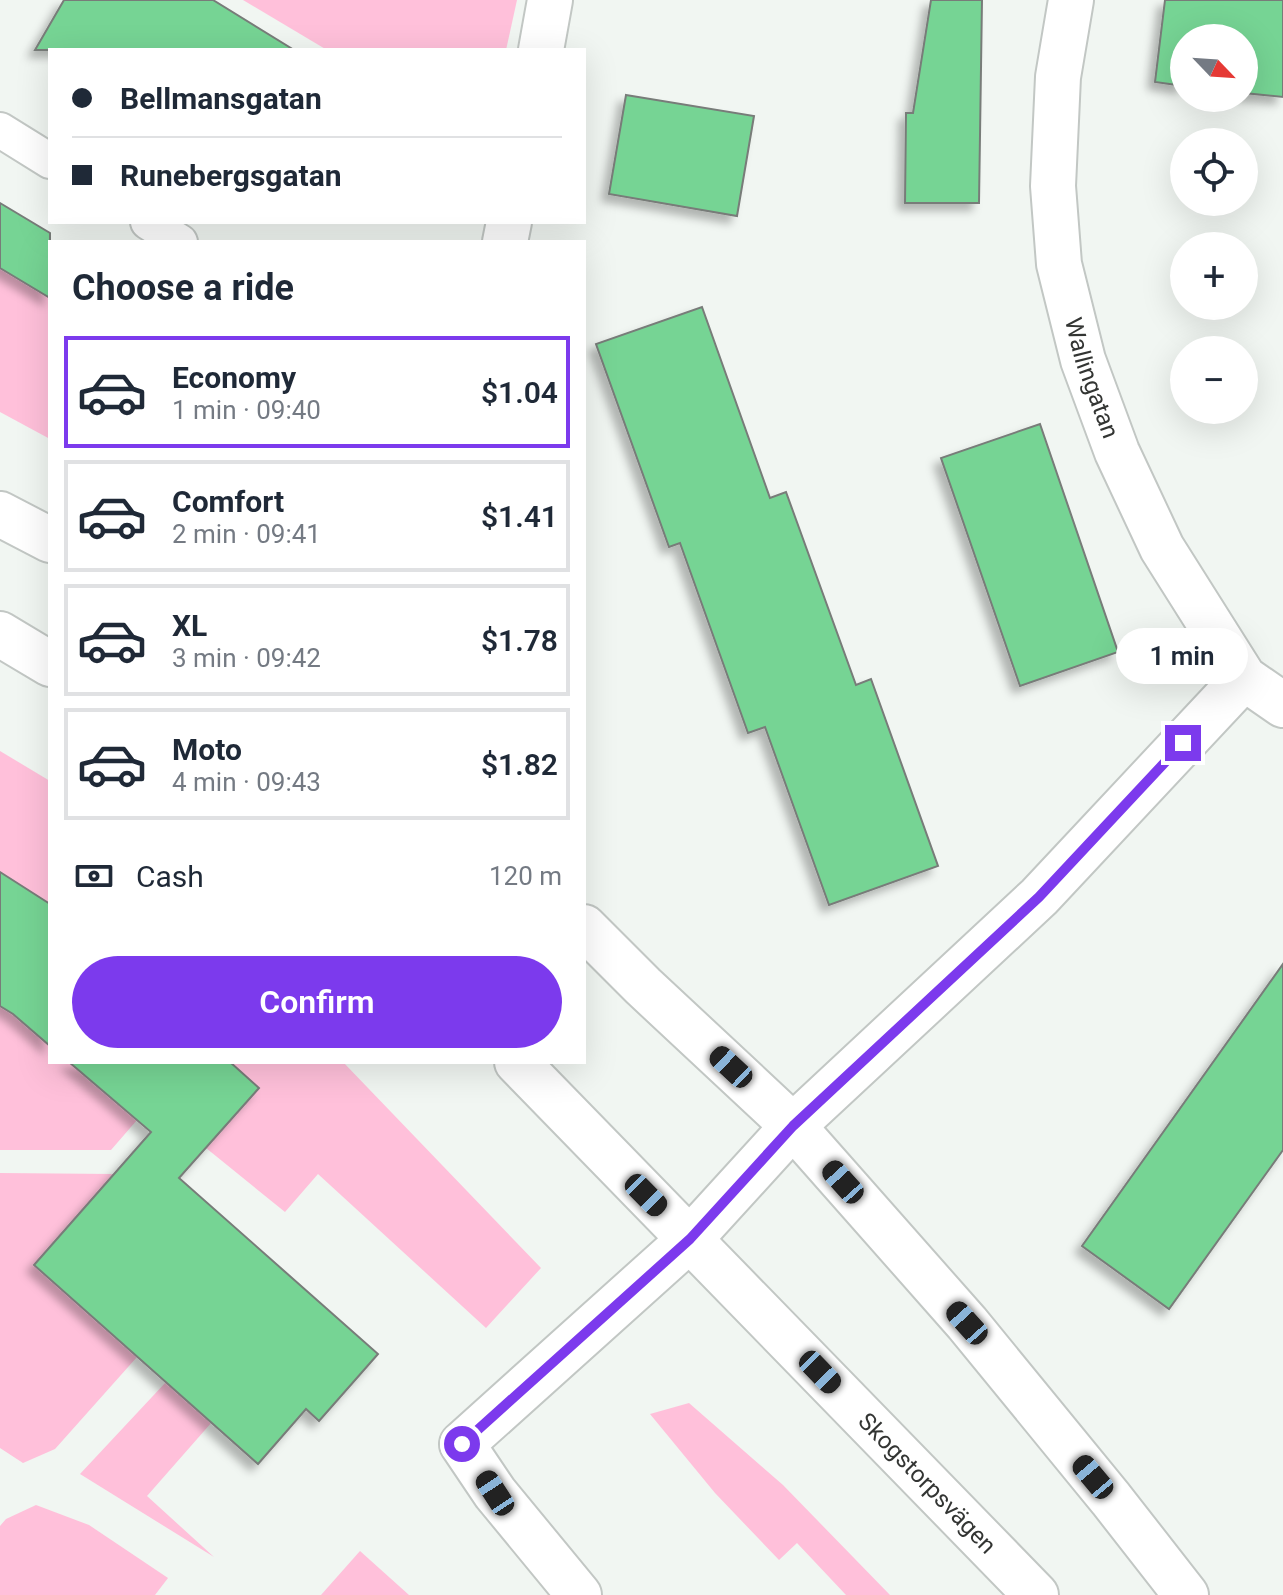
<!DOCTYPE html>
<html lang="en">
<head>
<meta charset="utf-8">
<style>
  :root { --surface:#fff; --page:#f2f2f3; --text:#1f2937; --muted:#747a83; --line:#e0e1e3; --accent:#7c3aed }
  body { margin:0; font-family:Roboto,sans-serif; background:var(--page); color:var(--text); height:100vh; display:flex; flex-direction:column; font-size:30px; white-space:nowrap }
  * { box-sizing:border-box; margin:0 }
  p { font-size:26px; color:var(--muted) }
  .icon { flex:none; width:44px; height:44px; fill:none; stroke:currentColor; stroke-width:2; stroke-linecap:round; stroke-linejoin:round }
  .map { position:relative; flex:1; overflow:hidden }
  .sheet { position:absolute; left:48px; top:240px; width:538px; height:824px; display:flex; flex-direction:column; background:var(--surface); border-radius:0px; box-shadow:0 8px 32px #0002 }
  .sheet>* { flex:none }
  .guide { position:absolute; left:48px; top:48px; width:538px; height:176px; border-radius:0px; box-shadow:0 8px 32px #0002; display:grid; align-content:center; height:176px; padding:0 24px; background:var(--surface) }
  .needle { width:52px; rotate:115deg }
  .buttons { position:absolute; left:1170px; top:24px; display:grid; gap:16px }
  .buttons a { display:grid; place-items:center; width:88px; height:88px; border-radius:50%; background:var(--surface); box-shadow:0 8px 32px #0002; font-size:40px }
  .end { position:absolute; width:36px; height:36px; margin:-18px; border:10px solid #7c3aed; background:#fff; box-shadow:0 0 0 4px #fff }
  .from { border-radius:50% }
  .bubble { position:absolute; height:56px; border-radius:28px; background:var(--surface); box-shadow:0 8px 32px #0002; font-size:26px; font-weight:600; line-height:56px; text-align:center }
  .car { position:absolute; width:24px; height:48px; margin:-24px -12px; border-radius:10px; box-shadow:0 0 6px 2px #0007; background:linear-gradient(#222 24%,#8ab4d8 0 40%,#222 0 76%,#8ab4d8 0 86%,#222 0) }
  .guide b { display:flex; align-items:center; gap:28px; height:76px; font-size:30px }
  .guide b+b { border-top:2px solid var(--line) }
  .guide i { width:20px; height:20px; background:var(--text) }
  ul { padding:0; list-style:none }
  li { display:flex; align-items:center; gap:24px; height:112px; margin:0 16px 12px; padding:0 8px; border:4px solid var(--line); border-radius:0px }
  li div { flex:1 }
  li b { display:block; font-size:30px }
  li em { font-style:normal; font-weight:600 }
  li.selected { border-color:var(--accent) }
  li>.icon { width:72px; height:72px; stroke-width:1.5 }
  h2 { padding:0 24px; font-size:36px; line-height:96px }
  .pay { display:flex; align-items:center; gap:20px; height:88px; padding:0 24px; font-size:30px }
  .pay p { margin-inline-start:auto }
  .cta { display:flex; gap:16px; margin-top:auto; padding:16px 24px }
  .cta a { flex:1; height:92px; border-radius:48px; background:var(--accent); color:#fff; font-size:32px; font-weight:600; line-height:92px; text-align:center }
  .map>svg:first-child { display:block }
  .green { fill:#ffc0da }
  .building { fill:#76d494; stroke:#787c79; stroke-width:2; filter:url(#shadow) }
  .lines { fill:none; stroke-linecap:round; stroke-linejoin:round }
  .lane-casing { stroke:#c2c7c4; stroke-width:38 }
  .street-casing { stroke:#c2c7c4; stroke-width:48 }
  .secondary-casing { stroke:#c2c7c4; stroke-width:48 }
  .lane { stroke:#fff; stroke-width:34 }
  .street { stroke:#fff; stroke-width:44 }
  .secondary { stroke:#fff; stroke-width:44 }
  .route { stroke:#7c3aed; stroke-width:10 }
  .labels { text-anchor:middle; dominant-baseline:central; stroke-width:6; stroke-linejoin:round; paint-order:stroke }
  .street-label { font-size:24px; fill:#333533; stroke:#fff }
</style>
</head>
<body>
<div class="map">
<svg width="1283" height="1595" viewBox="0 0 1283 1595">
  <defs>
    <filter id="shadow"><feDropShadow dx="-7" dy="7" stdDeviation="4" flood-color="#0004"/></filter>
  </defs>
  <rect width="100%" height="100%" fill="#f1f6f2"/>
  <g class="green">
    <polygon points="243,0 517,0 506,50 327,50"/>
    <polygon points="0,268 50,298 50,439 0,412"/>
    <polygon points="0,751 50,781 50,904 0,872"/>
    <polygon points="0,1006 13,1014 50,1046 50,1062 69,1062 137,1120 111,1150 0,1150"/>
    <polygon points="230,1062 343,1062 541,1268 486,1328 318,1174 285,1212 206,1148 259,1088"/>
    <polygon points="0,1173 114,1174 34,1265 137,1357 55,1449 23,1463 0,1448"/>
    <polygon points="166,1382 212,1422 147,1496 214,1557 80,1474"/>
    <polygon points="689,1403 783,1485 890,1595 846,1595 797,1543 779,1560 715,1493 650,1414"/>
    <polygon points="36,1505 89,1525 168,1578 155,1595 0,1595 0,1526 6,1519"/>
    <polygon points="360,1551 409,1595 321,1595"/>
  </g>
  <g class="building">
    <polygon points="64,0 213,0 294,50 35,50"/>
    <polygon points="931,0 982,0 979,203 905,203 906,113 913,113"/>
    <polygon points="1165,0 1283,0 1283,97 1244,93 1244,38 1184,38 1184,86 1155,82"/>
    <polygon points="626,95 754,116 737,216 609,194"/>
    <polygon points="0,203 50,233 50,298 0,268"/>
    <polygon points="702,307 770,498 786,492 856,685 871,679 938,866 829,905 765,727 748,733 680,543 669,547 596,344"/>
    <polygon points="1040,424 1118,652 1020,686 941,458"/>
    <polygon points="0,872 50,904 50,1046 13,1014 0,1006"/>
    <polygon points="1283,964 1283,1150 1169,1309 1082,1246"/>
    <polygon points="69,1062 230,1062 259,1088 179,1178 378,1354 319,1421 306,1409 258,1464 34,1265 151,1132"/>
  </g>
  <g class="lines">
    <defs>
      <g id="lane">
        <polyline points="0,130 50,161"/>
        <polyline points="148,222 180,242"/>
      </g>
      <g id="street">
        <path id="s1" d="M1071 0 1058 77 1053 186 1059 264 1083 360 1117 452 1162 548 1244 678 1283 705"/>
        <polyline points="541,50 550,0"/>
        <polyline points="505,242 509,222"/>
        <polyline points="793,1126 1039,897 1244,678"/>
        <polyline points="579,1595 495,1493 462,1444 690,1239"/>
      </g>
      <g id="secondary">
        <polyline points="0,514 50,540"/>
        <polyline points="0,634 50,664"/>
        <polyline points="584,927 643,986 793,1126 967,1323 1111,1499 1186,1595"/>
        <path id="s2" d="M517 1062 1036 1595"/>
        <polyline points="690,1239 793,1126"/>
      </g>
    </defs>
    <use href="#lane" class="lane-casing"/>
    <use href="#street" class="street-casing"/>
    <use href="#secondary" class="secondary-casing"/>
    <use href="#lane" class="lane"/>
    <use href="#street" class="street"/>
    <use href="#secondary" class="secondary"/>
  </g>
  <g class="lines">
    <polyline class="route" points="462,1444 690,1239 793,1126 1039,897 1183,743"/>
  </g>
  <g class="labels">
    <g class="street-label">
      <text stroke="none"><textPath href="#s1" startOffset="384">Wallingatan</textPath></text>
      <text stroke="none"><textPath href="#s2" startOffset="588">Skogstorpsvägen</textPath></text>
    </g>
  </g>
</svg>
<div class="buttons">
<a><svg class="needle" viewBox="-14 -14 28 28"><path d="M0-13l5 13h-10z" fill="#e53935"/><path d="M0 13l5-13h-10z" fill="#747a83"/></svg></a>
<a><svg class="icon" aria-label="locate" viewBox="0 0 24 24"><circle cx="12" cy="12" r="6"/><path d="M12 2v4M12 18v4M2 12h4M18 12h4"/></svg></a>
<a>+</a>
<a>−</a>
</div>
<i class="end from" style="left:462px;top:1444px"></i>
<i class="end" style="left:1183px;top:743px"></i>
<div class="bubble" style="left:1116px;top:628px;width:132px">1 min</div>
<i class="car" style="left:731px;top:1067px;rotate:313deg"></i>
<i class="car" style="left:843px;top:1182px;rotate:318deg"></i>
<i class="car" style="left:646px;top:1195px;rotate:135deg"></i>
<i class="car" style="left:967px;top:1323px;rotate:318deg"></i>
<i class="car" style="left:820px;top:1372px;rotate:136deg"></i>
<i class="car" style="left:1093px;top:1477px;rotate:320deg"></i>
<i class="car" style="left:495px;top:1493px;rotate:327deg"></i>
<div class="guide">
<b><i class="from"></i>Bellmansgatan</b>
<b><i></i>Runebergsgatan</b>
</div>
<section class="sheet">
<h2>Choose a ride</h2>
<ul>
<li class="selected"><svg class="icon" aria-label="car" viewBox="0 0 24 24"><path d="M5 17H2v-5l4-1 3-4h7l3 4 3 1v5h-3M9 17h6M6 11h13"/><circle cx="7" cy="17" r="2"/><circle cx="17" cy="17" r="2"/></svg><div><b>Economy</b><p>1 min · 09:40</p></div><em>$1.04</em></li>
<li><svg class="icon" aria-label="car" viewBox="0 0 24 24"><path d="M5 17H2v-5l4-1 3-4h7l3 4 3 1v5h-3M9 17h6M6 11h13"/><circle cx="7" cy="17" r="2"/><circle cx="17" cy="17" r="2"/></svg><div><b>Comfort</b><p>2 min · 09:41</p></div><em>$1.41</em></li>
<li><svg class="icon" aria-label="car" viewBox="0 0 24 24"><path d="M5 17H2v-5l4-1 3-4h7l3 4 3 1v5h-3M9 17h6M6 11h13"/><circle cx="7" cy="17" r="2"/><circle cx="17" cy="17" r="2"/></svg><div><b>XL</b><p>3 min · 09:42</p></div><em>$1.78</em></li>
<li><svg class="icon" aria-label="car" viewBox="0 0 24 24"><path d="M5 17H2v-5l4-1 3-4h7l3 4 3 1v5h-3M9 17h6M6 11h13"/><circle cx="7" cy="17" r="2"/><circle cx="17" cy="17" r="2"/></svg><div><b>Moto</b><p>4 min · 09:43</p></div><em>$1.82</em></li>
</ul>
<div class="pay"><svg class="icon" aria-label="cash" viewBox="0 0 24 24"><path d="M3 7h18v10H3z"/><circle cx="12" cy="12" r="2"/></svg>Cash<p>120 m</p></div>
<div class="cta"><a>Confirm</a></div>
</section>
</div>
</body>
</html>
